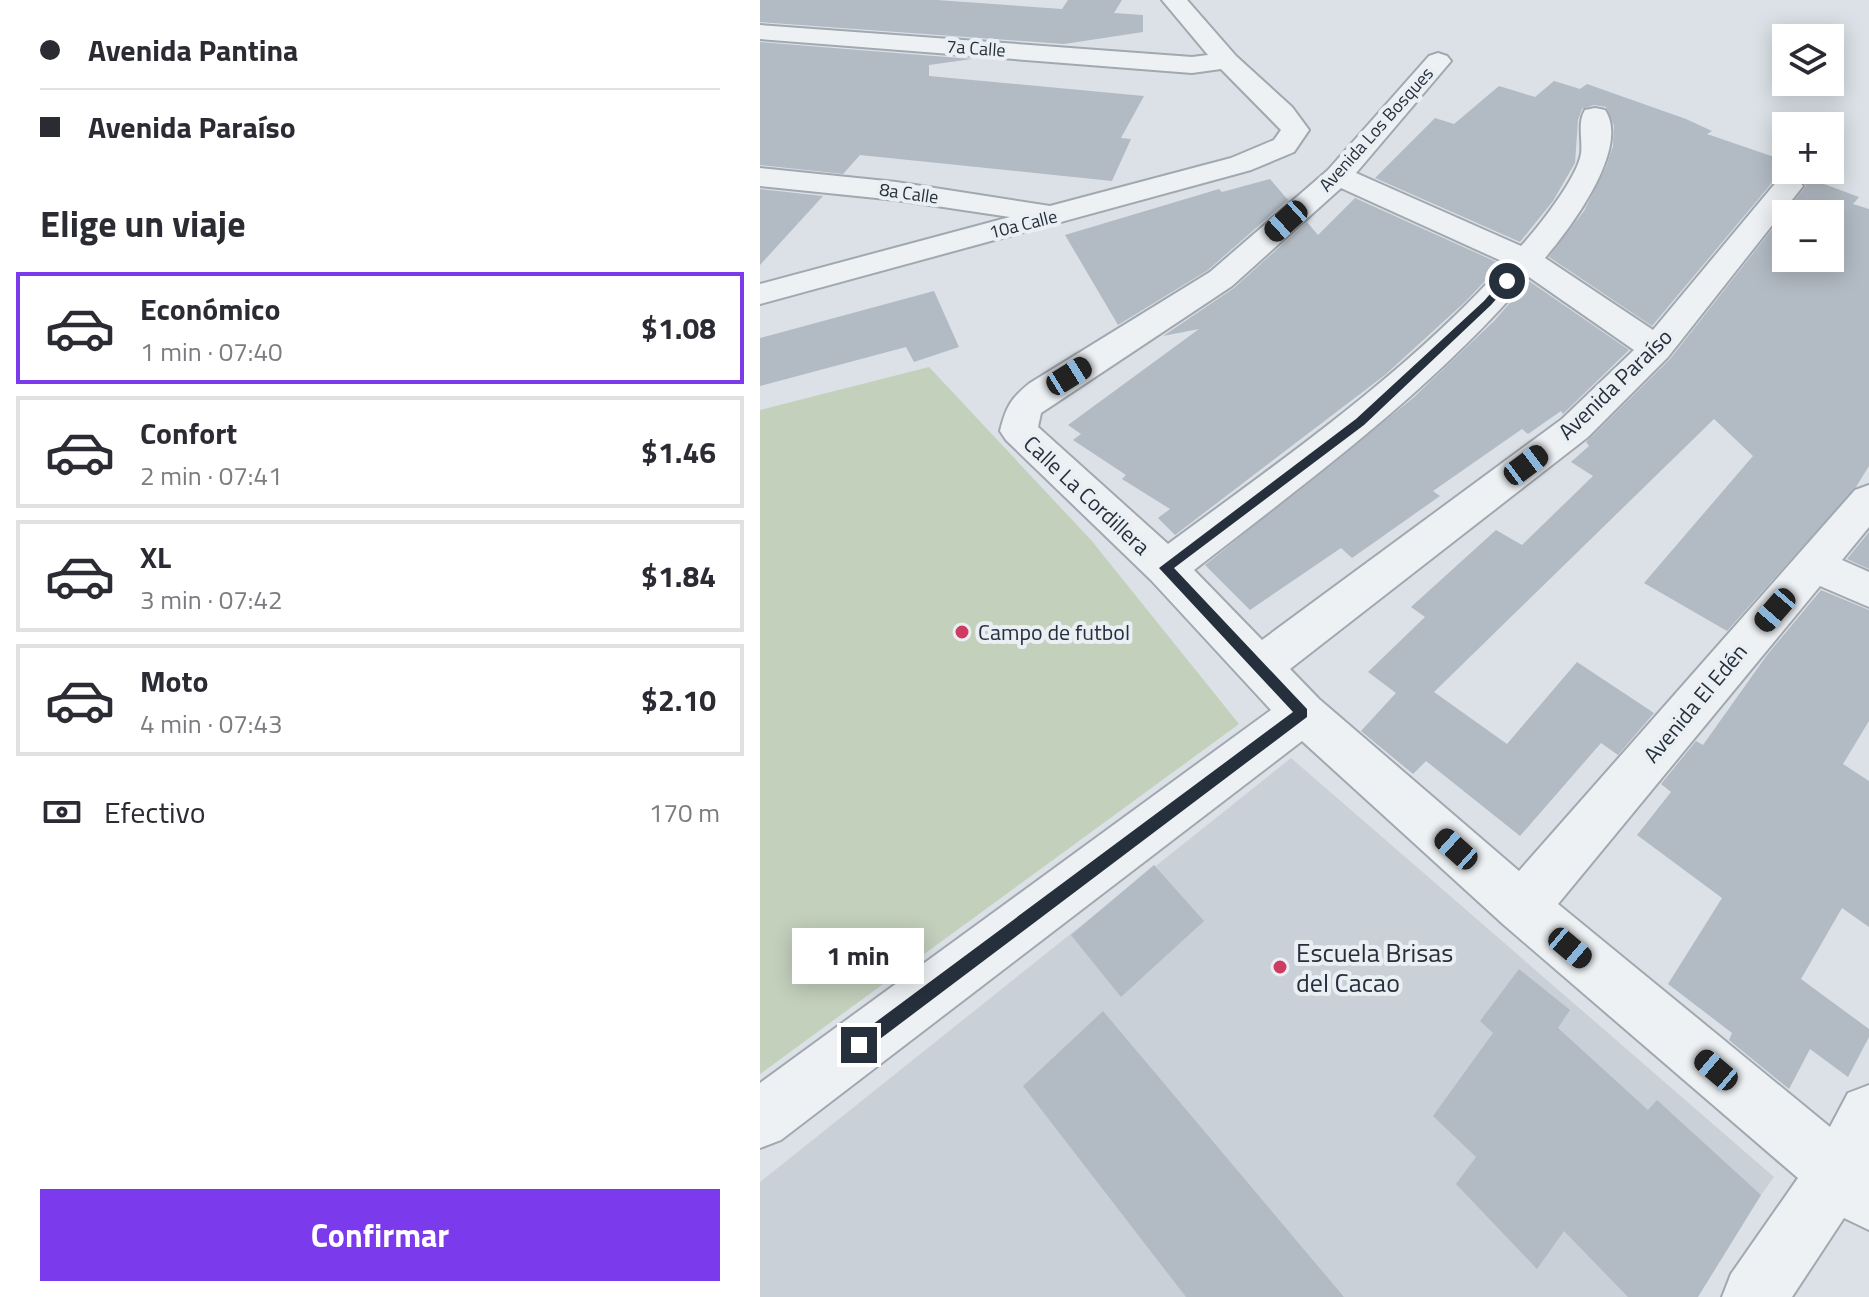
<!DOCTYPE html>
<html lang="es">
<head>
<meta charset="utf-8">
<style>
  :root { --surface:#fff; --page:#f7f7f7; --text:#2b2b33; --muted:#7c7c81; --line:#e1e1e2; --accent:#7c3aed }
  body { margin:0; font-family:"Titillium Web",sans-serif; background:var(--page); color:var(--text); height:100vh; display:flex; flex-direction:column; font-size:30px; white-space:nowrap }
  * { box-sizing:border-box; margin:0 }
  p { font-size:26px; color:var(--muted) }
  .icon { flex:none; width:44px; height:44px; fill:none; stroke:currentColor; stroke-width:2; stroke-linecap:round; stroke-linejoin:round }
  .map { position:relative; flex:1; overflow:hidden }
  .sheet { display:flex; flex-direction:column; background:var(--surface); width:760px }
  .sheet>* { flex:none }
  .guide { display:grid; align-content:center; height:176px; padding:0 40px; background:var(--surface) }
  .buttons { position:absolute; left:1012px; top:24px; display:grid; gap:16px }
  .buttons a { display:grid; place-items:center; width:72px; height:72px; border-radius:0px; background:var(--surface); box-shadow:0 4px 20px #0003; font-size:40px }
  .end { position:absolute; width:36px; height:36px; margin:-18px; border:10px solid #25303c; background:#fff; box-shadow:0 0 0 4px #fff }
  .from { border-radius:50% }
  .bubble { position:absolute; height:56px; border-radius:0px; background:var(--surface); box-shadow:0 4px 20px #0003; font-size:26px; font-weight:700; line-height:56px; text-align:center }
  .car { position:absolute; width:24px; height:48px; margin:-24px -12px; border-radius:10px; box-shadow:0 0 6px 2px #0007; background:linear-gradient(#222 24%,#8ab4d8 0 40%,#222 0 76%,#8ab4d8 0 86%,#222 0) }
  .guide b { display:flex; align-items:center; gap:28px; height:76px; font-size:30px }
  .guide b+b { border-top:2px solid var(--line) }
  .guide i { width:20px; height:20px; background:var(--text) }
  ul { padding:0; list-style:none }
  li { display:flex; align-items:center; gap:24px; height:112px; margin:0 16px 12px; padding:0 24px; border:4px solid var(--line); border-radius:0px }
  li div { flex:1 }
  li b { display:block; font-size:30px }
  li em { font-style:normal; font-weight:700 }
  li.on { border-color:var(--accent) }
  li>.icon { width:72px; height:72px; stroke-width:1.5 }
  h2 { padding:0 40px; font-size:36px; line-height:96px }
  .pay { display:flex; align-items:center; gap:20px; height:88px; padding:0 40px; font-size:30px }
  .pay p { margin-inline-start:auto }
  .action { display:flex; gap:16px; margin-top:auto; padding:16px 40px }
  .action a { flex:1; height:92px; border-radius:0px; background:var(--accent); color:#fff; font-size:32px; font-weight:700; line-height:92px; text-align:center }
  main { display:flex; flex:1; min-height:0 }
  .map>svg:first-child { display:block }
  .built { fill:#c9d0d8 }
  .green { fill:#c3d0bc }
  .building { fill:#b2bac3; fill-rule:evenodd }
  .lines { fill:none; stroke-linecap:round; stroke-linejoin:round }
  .minor-casing { stroke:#a1a8b0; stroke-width:4 }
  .minor { fill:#eef1f4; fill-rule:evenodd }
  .route { fill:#25303c }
  .poi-dot { fill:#cf3c61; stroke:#eaeff4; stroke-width:3 }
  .labels { text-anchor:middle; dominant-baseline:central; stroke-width:8; stroke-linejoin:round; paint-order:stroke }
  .far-street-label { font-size:18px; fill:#25303c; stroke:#eaeff4 }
  .street-label { font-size:22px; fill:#25303c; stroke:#eaeff4 }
  .poi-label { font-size:22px; fill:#25303c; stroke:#eaeff4; text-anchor:start }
  .near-poi-label { font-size:26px; fill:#25303c; stroke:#eaeff4; text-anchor:start }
</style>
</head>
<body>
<main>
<section class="sheet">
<div class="guide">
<b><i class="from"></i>Avenida Pantina</b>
<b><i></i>Avenida Paraíso</b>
</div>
<h2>Elige un viaje</h2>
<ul>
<li class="on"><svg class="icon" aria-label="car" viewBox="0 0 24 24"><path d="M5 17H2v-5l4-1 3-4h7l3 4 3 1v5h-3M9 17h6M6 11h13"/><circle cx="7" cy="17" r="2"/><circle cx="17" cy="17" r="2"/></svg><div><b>Económico</b><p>1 min · 07:40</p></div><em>$1.08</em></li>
<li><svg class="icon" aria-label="car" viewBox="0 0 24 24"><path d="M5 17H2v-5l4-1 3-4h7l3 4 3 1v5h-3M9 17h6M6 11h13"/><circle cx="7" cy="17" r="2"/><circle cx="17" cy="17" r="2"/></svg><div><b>Confort</b><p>2 min · 07:41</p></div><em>$1.46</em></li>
<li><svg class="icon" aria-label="car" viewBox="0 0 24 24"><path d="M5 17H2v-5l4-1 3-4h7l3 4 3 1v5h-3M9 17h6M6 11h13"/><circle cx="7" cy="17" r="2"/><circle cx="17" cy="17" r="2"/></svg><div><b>XL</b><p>3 min · 07:42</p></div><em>$1.84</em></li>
<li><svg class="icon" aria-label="car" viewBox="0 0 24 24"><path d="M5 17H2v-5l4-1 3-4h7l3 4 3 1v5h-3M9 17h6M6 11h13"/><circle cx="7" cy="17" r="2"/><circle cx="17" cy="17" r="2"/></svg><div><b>Moto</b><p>4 min · 07:43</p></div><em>$2.10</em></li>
</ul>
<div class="pay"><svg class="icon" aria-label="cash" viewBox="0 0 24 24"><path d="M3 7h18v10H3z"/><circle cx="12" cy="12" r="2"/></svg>Efectivo<p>170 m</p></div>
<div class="action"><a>Confirmar</a></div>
</section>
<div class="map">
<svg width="1109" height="1297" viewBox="0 0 1109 1297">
  <rect width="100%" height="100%" fill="#dbe1e6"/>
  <polygon class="built" points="531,758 1014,1177 927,1297 0,1297 0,1182"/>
  <polygon class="green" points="169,367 331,540 479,724 0,1074 0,410"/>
  <g class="building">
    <polygon points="0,0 177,0 302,9 308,0 362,0 354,13 383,15 383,32 304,44 0,22"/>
    <polygon points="0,42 212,59 169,65 169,76 384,96 361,138 371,139 352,181 100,155 83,174 0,165"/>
    <path d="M794 81 820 89 827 84 926 119 952 131 947 134 1026 161V170L1099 197 1093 204 1109 209V466L1096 487 967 631 884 583 993 456 954 419 674 692 747 744 817 662 894 713 858 755 841 743 760 836 666 761 653 774 601 731 636 693 608 672 665 617 651 607 736 530 762 545 833 476 811 462 829 446 826 442 910 359 1046 186 1040 178 1029 174 1016 178 892 326 789 257 824 211 846 167 853 146 854 126 846 107 834 105 822 109 818 120 815 163 793 201 760 242 615 178 675 118 694 124 739 86 775 97ZM1026 214H1070V258H1026Z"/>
    <polygon points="510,179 528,200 448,270 358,325 305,235 459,189 462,192"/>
    <polygon points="0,189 63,196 0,265"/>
    <polygon points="595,198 741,264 706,301 625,375 415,535 398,518 410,509 362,479 366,475 313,440 321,434 308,425 439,329 403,336 474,288 547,222 558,235"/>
    <polygon points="769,281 869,350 803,414 801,411 768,434 762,429 673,491 680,496 592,558 581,548 490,610 445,565 653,398 734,321"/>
    <polygon points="174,291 199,347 154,362 146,347 0,386 0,338"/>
    <polygon points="1109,532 1109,569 1087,559"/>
    <polygon points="1061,590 1109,610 1109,721 1083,764 1109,781 1109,927 1082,908 1041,979 1109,1029 1109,1037 1088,1077 1050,1049 1029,1089 969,1040 972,1033 908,984 962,898 877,835 911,792 901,784 936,741 943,745 1007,655"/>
    <polygon points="394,865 444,921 361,997 311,935"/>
    <polygon points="759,969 810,1010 798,1028 888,1110 897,1100 1001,1195 938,1297 868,1297 804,1231 777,1269 696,1184 716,1157 673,1116 733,1033 720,1021"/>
    <polygon points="343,1011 584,1297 426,1297 263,1086"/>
  </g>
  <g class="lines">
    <defs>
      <g id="minor">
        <polygon points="402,0 427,0 476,56 532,107 549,130 534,152 491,170 0,304 0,284 250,217 136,200 0,186 0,168 136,182 290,206 471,158 514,140 521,130 461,69 432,73 0,39 0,25 432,57 448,55"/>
        <path d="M678 53 687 56 691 61 596 173 761 246C778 228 817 178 821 154 823 140 817 123 825 110L835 108 845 110C871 148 809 230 785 258L893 330 1018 180 1028 177 1038 180 1043 186 908 357 828 437 530 669 559 699 759 871 1095 490 1109 485V527L1082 560 1109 572V607L1060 586 798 904 1070 1127 1088 1093 1109 1085V1230L1084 1218 1032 1297H962L971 1274 1038 1178 744 925 542 741 21 1140 0 1148V1083L511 710 391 580 246 440 240 431C246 407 251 398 270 383L450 272 568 170 669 56ZM581 188 746 263C647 373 526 457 408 544L278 427 281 413 472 286ZM769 277 874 350 802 419 502 640 434 570C552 478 671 391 769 277Z"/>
      </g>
    </defs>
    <use href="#minor" class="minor-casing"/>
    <use href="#minor" class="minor"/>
  </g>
  <polygon class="route" points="743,279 752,281 731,305 604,425 414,568 547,709 547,717 104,1051 99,1053 93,1051 90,1045 93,1039 533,712 399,568 596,419 724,301"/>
  <g class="poi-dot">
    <circle cx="202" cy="632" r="8"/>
    <circle cx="520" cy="967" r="8"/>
  </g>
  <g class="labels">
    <g class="far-street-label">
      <text transform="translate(216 48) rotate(4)">7a Calle</text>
      <text transform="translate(616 129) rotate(-48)">Avenida Los Bosques</text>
      <text transform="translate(149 193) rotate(8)">8a Calle</text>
      <text transform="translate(263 224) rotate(-14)">10a Calle</text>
    </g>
    <g class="street-label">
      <text transform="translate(855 384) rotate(-44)">Avenida Paraíso</text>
      <text transform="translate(327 495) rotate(43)">Calle La Cordillera</text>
      <text transform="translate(935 703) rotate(-50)">Avenida El Edén</text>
    </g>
    <g class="poi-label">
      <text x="218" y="632">Campo de futbol</text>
    </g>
    <g class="near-poi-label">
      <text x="536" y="952">Escuela Brisas<tspan x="536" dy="30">del Cacao</tspan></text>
    </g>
  </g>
</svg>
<div class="buttons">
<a><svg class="icon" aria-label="layers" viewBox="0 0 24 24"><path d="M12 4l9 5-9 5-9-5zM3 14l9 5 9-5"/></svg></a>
<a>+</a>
<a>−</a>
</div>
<i class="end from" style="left:747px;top:281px"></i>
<i class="end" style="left:99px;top:1045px"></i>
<div class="bubble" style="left:32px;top:928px;width:132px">1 min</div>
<i class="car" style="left:526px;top:221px;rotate:228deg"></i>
<i class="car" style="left:309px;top:376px;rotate:58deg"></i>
<i class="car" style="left:766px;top:465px;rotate:53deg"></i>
<i class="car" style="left:1015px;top:610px;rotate:221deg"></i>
<i class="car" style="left:696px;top:849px;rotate:312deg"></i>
<i class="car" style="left:810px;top:948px;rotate:130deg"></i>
<i class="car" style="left:956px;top:1070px;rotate:310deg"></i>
</div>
</main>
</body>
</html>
